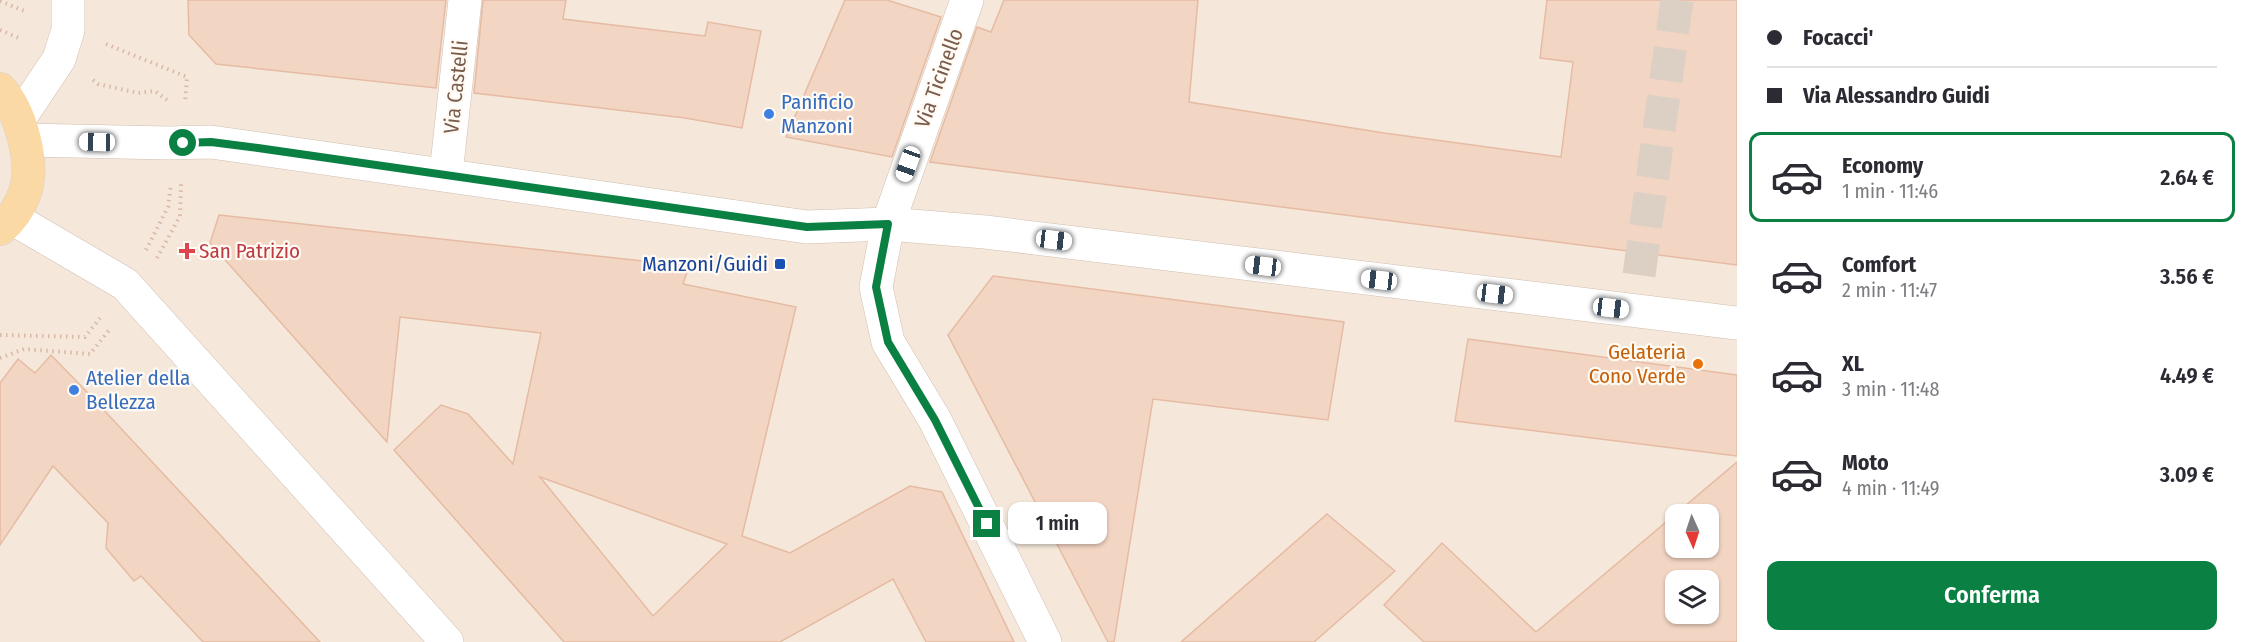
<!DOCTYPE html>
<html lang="it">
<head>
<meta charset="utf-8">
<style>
  :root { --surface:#fff; --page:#f2f2f3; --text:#2b2b33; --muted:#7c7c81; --line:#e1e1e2; --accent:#0b8043 }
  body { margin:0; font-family:"Fira Sans Condensed",sans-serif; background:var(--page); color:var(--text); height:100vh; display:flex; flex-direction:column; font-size:22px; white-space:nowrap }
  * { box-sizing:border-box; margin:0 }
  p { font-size:20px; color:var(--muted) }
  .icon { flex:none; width:33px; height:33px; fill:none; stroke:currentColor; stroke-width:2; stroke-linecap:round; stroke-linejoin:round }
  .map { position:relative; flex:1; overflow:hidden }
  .panel { display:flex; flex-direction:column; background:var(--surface); width:510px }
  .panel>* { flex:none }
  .guide { display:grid; align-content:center; height:132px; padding:0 30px; background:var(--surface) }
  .needle { width:39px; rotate:177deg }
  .tools { position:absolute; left:1665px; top:504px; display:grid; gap:12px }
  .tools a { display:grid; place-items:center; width:54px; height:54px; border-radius:12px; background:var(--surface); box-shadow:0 2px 4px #0004; font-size:30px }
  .end { position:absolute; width:27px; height:27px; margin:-14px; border:8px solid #0b8043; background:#fff; box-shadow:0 0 0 3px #fff }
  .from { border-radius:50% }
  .bubble { position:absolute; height:42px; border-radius:12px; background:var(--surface); box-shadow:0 2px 4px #0004; font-size:20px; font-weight:600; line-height:42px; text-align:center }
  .car { position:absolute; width:18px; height:36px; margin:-18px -9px; border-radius:8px; box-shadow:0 0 4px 2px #0007; background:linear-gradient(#fff 24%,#345 0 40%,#fff 0 76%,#345 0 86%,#fff 0) }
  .guide b { display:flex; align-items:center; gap:21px; height:57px; font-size:22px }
  .guide b+b { border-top:2px solid var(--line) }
  .guide i { width:15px; height:15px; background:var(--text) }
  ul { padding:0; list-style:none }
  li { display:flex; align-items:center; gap:18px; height:90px; margin:0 12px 9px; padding:0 18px; border:3px solid transparent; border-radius:12px }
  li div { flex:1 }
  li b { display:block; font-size:22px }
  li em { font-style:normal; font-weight:600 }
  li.selected { border-color:var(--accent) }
  li>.icon { width:54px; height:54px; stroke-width:1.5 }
  .action { display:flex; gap:12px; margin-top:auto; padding:12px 30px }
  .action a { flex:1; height:69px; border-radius:12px; background:var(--accent); color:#fff; font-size:24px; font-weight:600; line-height:69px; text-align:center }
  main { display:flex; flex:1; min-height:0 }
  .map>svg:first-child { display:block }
  .residential { fill:#f5e8da; fill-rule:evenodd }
  .building { fill:#f3d5c3; stroke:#e6bba3; stroke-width:1.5; fill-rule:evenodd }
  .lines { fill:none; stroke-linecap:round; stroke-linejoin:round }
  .minor-tunnel { stroke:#dcd0c4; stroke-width:33; stroke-dasharray:33 16; stroke-linecap:butt }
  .minor-casing { stroke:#d1beb0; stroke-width:34 }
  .major-casing { stroke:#dad1cd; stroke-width:34 }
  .path { stroke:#d9b8a5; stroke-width:4; stroke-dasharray:1.5 4.5; stroke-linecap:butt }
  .minor { stroke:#fff; stroke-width:33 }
  .major { stroke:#fbd9a5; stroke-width:33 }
  .route { stroke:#0b8043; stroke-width:8 }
  .shop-dot { fill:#3f7fe0; stroke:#fffaf3; stroke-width:2 }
  .health-dot { fill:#e0444e; stroke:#fffaf3; stroke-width:2 }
  .transit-dot { fill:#1a4fb4; stroke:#fffaf3; stroke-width:2 }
  .food-dot { fill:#e8710a; stroke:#fffaf3; stroke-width:2 }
  .labels { text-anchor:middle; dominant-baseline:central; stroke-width:4.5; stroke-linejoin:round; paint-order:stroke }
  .street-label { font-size:21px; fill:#7a5c4d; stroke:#fffaf3 }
  .shop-label { font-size:21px; fill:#366cbe; stroke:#fffaf3; text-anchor:start }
  .health-label { font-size:21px; fill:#be3a42; stroke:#fffaf3; text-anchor:start }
  .transit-label { font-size:21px; fill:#164399; stroke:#fffaf3; text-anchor:end }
  .food-label { font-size:21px; fill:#c56008; stroke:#fffaf3; text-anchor:end }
</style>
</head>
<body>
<main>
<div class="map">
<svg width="1737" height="642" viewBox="0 0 1737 642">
  <rect width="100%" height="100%" fill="#fdf6ec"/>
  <path class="residential" d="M0 0H1737V642H0ZM1676 514H1708V548H1676ZM1676 580H1708V614H1676Z"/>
  <g class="building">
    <polygon points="188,0 446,0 436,88 216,64 189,35"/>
    <polygon points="483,0 566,0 563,19 705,36 708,22 761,31 742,128 685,118 474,93"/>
    <polygon points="845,0 887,0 941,17 892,157 786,137"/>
    <polygon points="1004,0 1198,0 1189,102 1384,133 1561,157 1573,62 1540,58 1547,0 1737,0 1737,265 930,162 977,27 991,32"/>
    <path d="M219 215 689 266 683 284 796 307 742 536 790 553 910 486 942 492 1014 642H926L893 579 780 642H564L394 450 441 405 468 414 513 464 541 333 400 317 387 442 210 243ZM540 477 727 544 653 616Z"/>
    <polygon points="993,276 1344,322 1328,420 1153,399 1114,642 1108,642 948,335"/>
    <polygon points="1468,339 1737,375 1737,456 1455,421"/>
    <polygon points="51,355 87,392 320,642 203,642 141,576 134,581 106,548 108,523 53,466 0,545 0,383 18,359 35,373"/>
    <path d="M1737 462V642H1424L1384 605 1442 543 1536 632ZM1676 514H1708V548H1676ZM1676 580H1708V614H1676Z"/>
    <polygon points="1327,514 1395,571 1314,642 1181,642"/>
  </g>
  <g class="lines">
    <polyline class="minor-tunnel" points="1639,275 1677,0"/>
    <defs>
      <g id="minor">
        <polyline points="967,0 888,224 876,287 888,342 935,420 1045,642"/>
        <polyline points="19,119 59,59 68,30 68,0"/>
        <polyline points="25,140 169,143 211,142 807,227 888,224 985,232 1737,323"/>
        <polyline points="446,174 465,0"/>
        <polyline points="12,218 125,284 447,642"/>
      </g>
      <path id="major" d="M0 89C21 112 36 165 24 195 19 209 11 220 0 229"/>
    </defs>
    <use href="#minor" class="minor-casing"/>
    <use href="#major" class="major-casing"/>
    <g class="path">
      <polyline points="0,1 27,12"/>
      <polyline points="0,30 21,39"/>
      <polyline points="106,44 187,77 185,102"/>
      <polyline points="93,80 98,84 138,93 155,91 167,100"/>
      <polyline points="146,250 168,207 171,185"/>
      <polyline points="157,258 180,216 181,184"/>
      <polyline points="0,335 85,337 100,318"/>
      <polyline points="0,358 24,349 90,354 110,329"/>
    </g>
    <use href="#minor" class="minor"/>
    <use href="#major" class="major"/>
  </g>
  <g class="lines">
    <polyline class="route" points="183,143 211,142 258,148 807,227 888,224 876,287 888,342 935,420 987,524"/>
  </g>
  <g class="shop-dot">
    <circle cx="769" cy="114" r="6"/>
    <circle cx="74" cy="390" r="6"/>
  </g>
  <path class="health-dot" d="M184 242h6v6h6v6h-6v6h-6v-6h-6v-6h6z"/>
  <rect class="transit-dot" x="774" y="258" width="12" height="12" rx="3"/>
  <circle class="food-dot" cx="1698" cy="364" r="6"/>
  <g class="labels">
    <g class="street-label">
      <text transform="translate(939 78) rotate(-70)">Via Ticinello</text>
      <text transform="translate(456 87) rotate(-84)">Via Castelli</text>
    </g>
    <g class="shop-label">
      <text x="781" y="102">Panificio<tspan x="781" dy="24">Manzoni</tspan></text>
      <text x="86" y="378">Atelier della<tspan x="86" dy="24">Bellezza</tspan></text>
    </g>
    <g class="health-label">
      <text x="199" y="251">San Patrizio</text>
    </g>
    <g class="transit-label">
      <text x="768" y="264">Manzoni/Guidi</text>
    </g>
    <g class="food-label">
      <text x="1686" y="352">Gelateria<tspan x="1686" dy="24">Cono Verde</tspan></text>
    </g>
  </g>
</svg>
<div class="tools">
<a><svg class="needle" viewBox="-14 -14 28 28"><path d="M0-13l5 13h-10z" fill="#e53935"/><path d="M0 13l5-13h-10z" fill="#7c7c81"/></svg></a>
<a><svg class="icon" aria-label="layers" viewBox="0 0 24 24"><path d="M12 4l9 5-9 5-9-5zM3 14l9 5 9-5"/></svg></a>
</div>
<i class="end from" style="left:183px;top:143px"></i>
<i class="end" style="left:987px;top:524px"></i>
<div class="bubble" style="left:1008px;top:502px;width:99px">1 min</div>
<i class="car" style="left:97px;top:142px;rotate:271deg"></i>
<i class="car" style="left:908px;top:164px;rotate:200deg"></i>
<i class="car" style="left:1054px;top:240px;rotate:97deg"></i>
<i class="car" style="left:1263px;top:266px;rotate:277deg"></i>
<i class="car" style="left:1379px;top:280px;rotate:277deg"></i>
<i class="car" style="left:1495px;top:294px;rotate:97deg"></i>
<i class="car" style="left:1611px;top:308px;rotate:97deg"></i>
</div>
<section class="panel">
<div class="guide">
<b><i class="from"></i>Focacci'</b>
<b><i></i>Via Alessandro Guidi</b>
</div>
<ul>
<li class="selected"><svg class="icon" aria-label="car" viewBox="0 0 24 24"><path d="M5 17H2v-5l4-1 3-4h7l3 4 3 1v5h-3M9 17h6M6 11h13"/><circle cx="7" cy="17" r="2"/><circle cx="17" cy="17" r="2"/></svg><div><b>Economy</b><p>1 min · 11:46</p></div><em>2.64 €</em></li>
<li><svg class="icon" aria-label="car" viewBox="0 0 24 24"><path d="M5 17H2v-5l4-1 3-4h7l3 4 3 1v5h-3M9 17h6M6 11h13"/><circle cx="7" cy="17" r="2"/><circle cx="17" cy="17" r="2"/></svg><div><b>Comfort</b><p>2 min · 11:47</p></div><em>3.56 €</em></li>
<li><svg class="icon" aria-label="car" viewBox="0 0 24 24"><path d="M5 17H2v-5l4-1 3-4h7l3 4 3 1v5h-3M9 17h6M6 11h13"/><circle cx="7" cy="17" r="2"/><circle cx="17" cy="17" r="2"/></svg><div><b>XL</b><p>3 min · 11:48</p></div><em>4.49 €</em></li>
<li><svg class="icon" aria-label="car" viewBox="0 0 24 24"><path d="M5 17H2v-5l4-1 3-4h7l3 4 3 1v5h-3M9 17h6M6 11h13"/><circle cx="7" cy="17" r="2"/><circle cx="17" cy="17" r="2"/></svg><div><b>Moto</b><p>4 min · 11:49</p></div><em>3.09 €</em></li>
</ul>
<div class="action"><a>Conferma</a></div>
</section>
</main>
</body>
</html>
